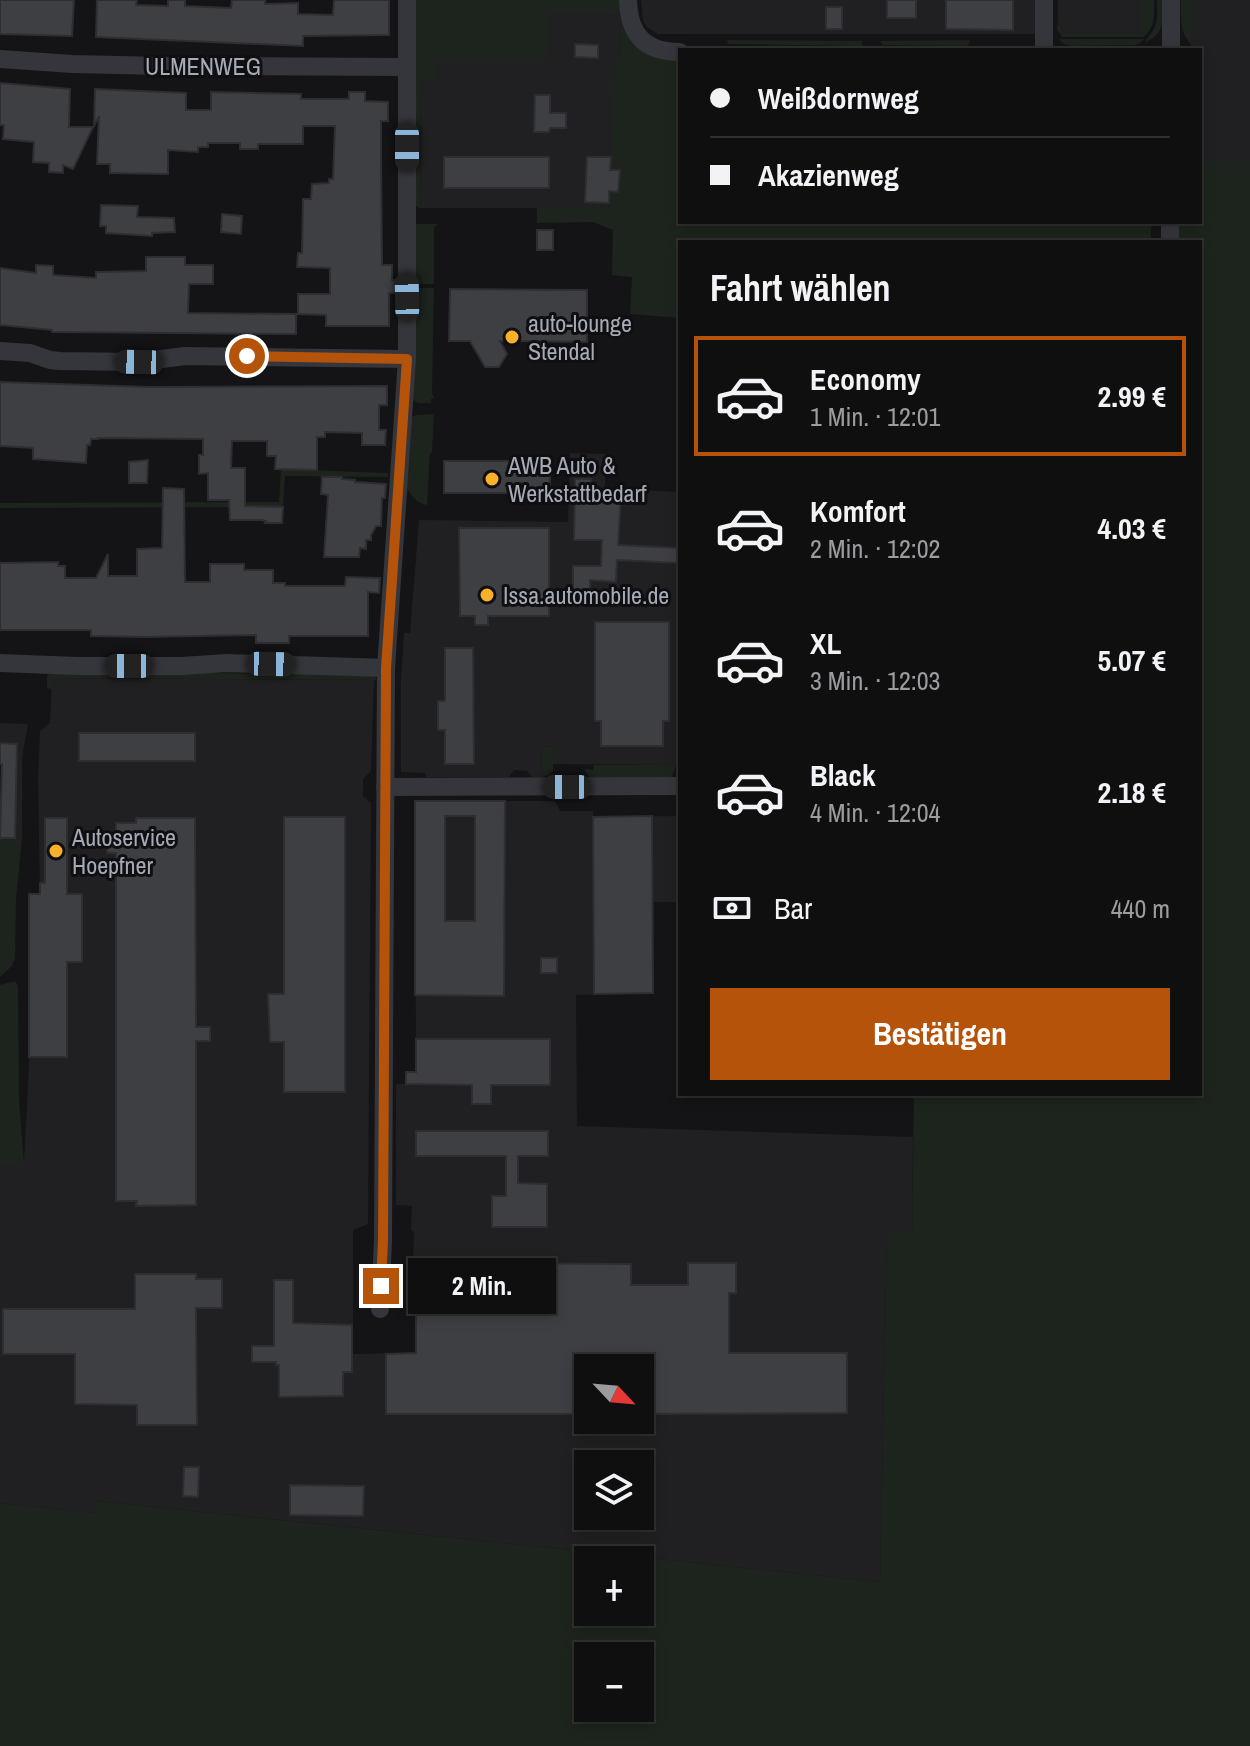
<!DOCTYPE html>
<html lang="de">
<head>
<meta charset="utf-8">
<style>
  :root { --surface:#0f0f10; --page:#1d1d1e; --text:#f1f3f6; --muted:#9b9c9f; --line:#2f2f30; --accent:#b45309 }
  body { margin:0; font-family:"Archivo Narrow",sans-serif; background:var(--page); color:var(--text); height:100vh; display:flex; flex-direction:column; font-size:30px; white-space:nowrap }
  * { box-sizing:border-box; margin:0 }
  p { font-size:26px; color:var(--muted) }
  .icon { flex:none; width:44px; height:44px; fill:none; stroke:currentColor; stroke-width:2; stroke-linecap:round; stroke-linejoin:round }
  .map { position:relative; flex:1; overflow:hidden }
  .sheet { position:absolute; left:678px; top:240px; width:524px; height:856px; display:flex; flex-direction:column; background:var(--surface); border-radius:0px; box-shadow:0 4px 12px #0003,0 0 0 2px var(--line) }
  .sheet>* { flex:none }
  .banner { position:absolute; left:678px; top:48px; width:524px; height:176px; border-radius:0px; box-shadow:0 4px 12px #0003,0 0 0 2px var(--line); display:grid; align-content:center; height:176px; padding:0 32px; background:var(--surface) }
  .needle { width:52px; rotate:116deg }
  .controls { position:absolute; left:574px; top:1354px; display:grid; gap:16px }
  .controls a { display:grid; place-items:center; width:80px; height:80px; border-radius:0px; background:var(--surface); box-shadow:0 4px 12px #0003,0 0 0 2px var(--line); font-size:40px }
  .end { position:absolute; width:36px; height:36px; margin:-18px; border:10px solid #b45309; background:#fff; box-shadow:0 0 0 4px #fff }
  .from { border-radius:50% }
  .bubble { position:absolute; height:56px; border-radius:0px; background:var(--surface); box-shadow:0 4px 12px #0003,0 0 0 2px var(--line); font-size:26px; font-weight:700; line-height:56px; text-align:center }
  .car { position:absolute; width:24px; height:48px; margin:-24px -12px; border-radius:10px; box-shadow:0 0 6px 2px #0007; background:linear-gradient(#222 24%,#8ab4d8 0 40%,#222 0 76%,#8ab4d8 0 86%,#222 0) }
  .banner b { display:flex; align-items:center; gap:28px; height:76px; font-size:30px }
  .banner b+b { border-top:2px solid var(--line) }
  .banner i { width:20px; height:20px; background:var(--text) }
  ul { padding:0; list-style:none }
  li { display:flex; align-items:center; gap:24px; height:120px; margin:0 16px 12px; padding:0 16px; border:4px solid transparent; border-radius:0px }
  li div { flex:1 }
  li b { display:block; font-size:30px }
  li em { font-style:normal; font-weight:700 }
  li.current { border-color:var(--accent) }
  li>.icon { width:72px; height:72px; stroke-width:1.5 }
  h2 { padding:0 32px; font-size:36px; line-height:96px }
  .pay { display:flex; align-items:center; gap:20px; height:88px; padding:0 32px; font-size:30px }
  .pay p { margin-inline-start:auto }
  .cta { display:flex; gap:16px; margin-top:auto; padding:16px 32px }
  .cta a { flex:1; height:92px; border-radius:0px; background:var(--accent); color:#fff; font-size:32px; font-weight:700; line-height:92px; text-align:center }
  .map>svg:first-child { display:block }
  .built { fill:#202023; fill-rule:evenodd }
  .green { fill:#1c241d; fill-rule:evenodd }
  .building { fill:#3e3f43; stroke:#2e2e32; stroke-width:2; fill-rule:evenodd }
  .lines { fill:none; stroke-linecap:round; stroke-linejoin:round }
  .street { stroke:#35363b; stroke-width:18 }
  .route { stroke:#b45309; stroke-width:10 }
  .poi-dot { fill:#f8b129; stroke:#0f0f11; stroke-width:3 }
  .labels { text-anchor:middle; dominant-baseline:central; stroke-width:6; stroke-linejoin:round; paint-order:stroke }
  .street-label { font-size:24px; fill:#a5aab7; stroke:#0f0f11 }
  .poi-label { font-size:24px; fill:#a5aab7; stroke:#0f0f11; text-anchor:start }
</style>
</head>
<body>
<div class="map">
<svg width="1250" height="1746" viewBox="0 0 1250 1746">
  <rect width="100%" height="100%" fill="#141416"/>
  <g class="built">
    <polygon points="641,0 1037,0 1036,31 1034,34 657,34 647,27 643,21"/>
    <polygon points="1058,0 1141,0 1141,34 1065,34 1058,22"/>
    <polygon points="1191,0 1250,0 1250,162 1200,162 1200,50 1191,50"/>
    <polygon points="549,11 608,11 609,14 621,15 620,61 609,208 420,208 421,79 438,70 438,58 548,58"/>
    <polygon points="570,453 606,454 605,488 680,492 680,765 553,764 553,747 542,746 541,777 532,777 527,771 514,770 509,777 426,777 425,773 401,772 401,680 404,633 410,633 419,520 568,522"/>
    <path d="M52 678 374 680 371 771 363 779V796L371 803 368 1224 353 1230V1354L416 1353V1294H408V1273L413 1267 414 1231 411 1230 412 1206 396 1205V1084H406V1072L416 1071 415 801H555L560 811H593V817L680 816V902H653V993L576 995 577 1126 913 1137 912 1234H887L880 1582 96 1501 94 1513 0 1503V1163H24L29 1065V894L40 893 38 777 40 731 50 723ZM588 1368H640V1420H588ZM588 1464H640V1516H588Z"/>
    <polygon points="0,723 28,724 22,758 22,839 0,838 2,744 0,743"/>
  </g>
  <g class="green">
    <polygon points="414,0 622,0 622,21 680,59 680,222 1151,222 1151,242 680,242 680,318 630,314 632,277 612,275 613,230 593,222 537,223 537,208 609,207 614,76 616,61 620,60 621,15 608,14 607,11 549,11 549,58 438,58 438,70 434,79 421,79 420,208 414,205"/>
    <path d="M1141 0H1154C1154 17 1156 24 1144 37H1062L1057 29 1058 22 1065 34H1141Z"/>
    <path d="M1157 0H1163C1163 18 1165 35 1145 42 1147 38 1150 35 1152 32 1159 23 1157 11 1157 0Z"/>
    <path d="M1181 0H1191V44C1179 32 1181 16 1181 0Z"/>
    <polygon points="1059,39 1144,39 1139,44 1133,45 1072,46 1064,44"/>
    <polygon points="727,40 862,41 862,46 728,44"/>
    <polygon points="970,40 968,46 883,45 880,41"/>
    <path d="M1200 162H1250V1746H0V1503L94 1513 95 1501 880 1582 887 1233H912L914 1094H1200V242H1178V222H1200ZM588 1560H640V1612H588ZM588 1656H640V1708H588Z"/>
    <polygon points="417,224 438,224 434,227 434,284 414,284 414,228"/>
    <polygon points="415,288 434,288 432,393 434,398 431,399 431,403 418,403 412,399"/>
    <path d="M434 414 432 452 430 453 427 505C415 503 410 494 405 484L411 417 417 415Z"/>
    <polygon points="281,469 388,473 388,477 285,476 283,507 0,508 0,503 279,502"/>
    <polygon points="205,669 210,673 277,674 281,669 374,676 377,680 53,678 52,690 47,687 47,677 49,674"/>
    <path d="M542 746 553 747V770C551 775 547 777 541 777Z"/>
    <polygon points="594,765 676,765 672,777 589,777 584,769 593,770"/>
    <polygon points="0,838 22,839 16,898 15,958 12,966 0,977"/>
    <polygon points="11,982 16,982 18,987 19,1100 24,1164 0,1163 0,985"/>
  </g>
  <g class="building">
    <polygon points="0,0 74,0 72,36 0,34"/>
    <polygon points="97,0 137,0 136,5 168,6 168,0 185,0 185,6 231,8 232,0 265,0 265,4 298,3 298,14 333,15 334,0 389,0 389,35 303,36 303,46 96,37"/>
    <rect x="887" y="0" width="29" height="18"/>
    <polygon points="946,0 1013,0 1013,30 946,29"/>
    <rect x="826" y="7" width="16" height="22"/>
    <polygon points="575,44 598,45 598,58 575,57"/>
    <polygon points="0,83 70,89 69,127 93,127 73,169 63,165 63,173 49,172 49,163 33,162 34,142 3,139 4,125 0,125"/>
    <polygon points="95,89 186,93 186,110 211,110 211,92 301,94 301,99 349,99 349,92 365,92 365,101 388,102 388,121 381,121 381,151 382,265 392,265 392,280 395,280 395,293 389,293 389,326 326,326 326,315 298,314 298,294 330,294 330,268 297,267 298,253 302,253 303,199 311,199 312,184 329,183 329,179 333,179 335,126 303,126 303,144 258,144 258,149 240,149 240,143 208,143 208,147 198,147 198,152 168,150 168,174 110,173 110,164 97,164 99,116 94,126"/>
    <polygon points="535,95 550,95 550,113 566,113 566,128 550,128 549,132 534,132"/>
    <rect x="444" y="157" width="105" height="31"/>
    <polygon points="587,157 611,157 610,170 620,170 618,192 609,191 609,203 585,202"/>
    <polygon points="101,205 138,206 137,217 174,218 175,232 152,233 152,236 106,233 106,226 100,226"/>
    <polygon points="222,214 242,216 241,234 221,232"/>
    <rect x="537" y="230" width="16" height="20"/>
    <polygon points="146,257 185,257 185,265 213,265 213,284 189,284 188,313 296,314 296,334 52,332 52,330 0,325 0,268 36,273 36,265 53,266 53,275 96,278 96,272 146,271"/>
    <polygon points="450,289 587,290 587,342 500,341 507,354 499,367 485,367 470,341 449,341"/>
    <polygon points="0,382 148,387 387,386 387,405 379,405 379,430 386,430 385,445 362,445 362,433 325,432 325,437 317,437 317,470 275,469 276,456 267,456 267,441 232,441 231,468 245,468 245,506 283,507 282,523 265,523 266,521 261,520 230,520 229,500 208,500 208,473 199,474 199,455 203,455 203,439 98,438 98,439 91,439 90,445 87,445 86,463 33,459 33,448 0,446"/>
    <polygon points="148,460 147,483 129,483 129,462"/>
    <rect x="444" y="461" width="106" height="32"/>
    <polygon points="322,477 342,477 342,479 355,480 355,482 386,484 385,498 382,498 381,526 376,526 371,535 371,540 366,540 366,549 360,548 359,557 324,557 328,495 321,494"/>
    <polygon points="575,479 591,479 591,494 621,496 618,545 680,548 680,563 617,560 616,582 590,580 590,593 573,593 573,566 601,566 602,540 574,540"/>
    <polygon points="163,488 184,489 185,582 210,582 210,564 244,564 244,570 273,570 273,583 285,583 285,586 345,586 346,577 380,578 379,593 368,592 368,636 289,636 289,643 256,643 256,635 146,637 91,636 91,630 0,630 0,563 58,562 58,566 65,566 65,578 96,578 108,554 108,576 137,576 137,549 162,548"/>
    <polygon points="459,528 549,528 549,616 488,616 488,625 475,625 475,616 460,616"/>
    <polygon points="595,622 669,622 669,721 663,721 663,746 601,746 601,721 595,721"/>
    <polygon points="445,648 473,648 474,764 445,764 445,730 438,730 438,701 445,701"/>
    <rect x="79" y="733" width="116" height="28"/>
    <polygon points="0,743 17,744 15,838 0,838 2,764 0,764"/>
    <path d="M415 801H505L504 996 415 995ZM445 816H475V921H445Z"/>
    <polygon points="652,816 653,993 594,994 593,817"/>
    <polygon points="284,817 345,817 345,1092 284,1092 284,1042 270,1042 268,994 284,994"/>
    <polygon points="45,818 67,818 67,894 82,894 82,962 67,962 67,1057 29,1057 29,894 40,894 40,883 45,883"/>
    <polygon points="136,818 195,818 196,1027 210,1027 210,1041 196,1041 196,1205 136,1206 137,1201 116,1201 116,853 107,853 108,836 116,836 116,823 136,823"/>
    <rect x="541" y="958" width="16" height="15"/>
    <polygon points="416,1039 550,1039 550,1085 491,1085 491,1104 472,1104 472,1085 406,1084 406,1072 416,1072"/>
    <polygon points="416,1131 548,1131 548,1156 518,1156 518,1183 547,1184 547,1227 492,1227 492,1196 506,1196 506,1156 416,1156"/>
    <polygon points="455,1263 631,1264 631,1285 688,1285 688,1263 736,1263 736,1293 729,1293 729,1353 847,1353 847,1413 640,1414 640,1368 588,1368 588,1414 386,1414 386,1354 416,1353 416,1294 455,1294"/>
    <polygon points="135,1274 196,1274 196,1279 222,1279 222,1308 196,1308 197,1425 137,1425 137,1405 75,1404 75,1354 3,1354 3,1309 135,1309"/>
    <polygon points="274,1280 293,1280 293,1323 352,1325 352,1372 343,1372 343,1396 279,1397 279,1365 276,1365 276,1362 252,1362 252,1346 274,1346"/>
    <rect x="616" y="1450" width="30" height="14"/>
    <polygon points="184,1467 199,1467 198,1497 183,1496"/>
    <polygon points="290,1485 364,1486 363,1516 290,1515"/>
  </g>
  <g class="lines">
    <g class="street">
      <path d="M628 0C629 35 645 52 680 52"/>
      <polyline points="1044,50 1044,0"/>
      <polyline points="1171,50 1171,0"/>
      <polyline points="0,59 72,64 164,66 407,67"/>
      <polyline points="1170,242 1170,222"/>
      <polyline points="0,351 30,353 50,360 60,361 139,362 185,356 407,359"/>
      <polyline points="0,663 77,666 182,666 226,663 386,668"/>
      <polyline points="385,787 680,786"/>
      <polyline points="380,1309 383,1240 386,668 407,359 407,0"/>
    </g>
  </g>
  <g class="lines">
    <polyline class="route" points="247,356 407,359 386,668 383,1240 381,1286"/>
  </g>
  <g class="poi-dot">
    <circle cx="512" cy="337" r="8"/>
    <circle cx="492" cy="479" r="8"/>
    <circle cx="487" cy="595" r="8"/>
    <circle cx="56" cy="851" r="8"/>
  </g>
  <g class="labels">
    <g class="street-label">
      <text x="203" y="66">ULMENWEG</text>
    </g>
    <g class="poi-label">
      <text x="528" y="323">auto-lounge<tspan x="528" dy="28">Stendal</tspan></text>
      <text x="508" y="465">AWB Auto &amp;<tspan x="508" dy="28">Werkstattbedarf</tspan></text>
      <text x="503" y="595">Issa.automobile.de</text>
      <text x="72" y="837">Autoservice<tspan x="72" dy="28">Hoepfner</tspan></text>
    </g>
  </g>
</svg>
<div class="controls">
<a><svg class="needle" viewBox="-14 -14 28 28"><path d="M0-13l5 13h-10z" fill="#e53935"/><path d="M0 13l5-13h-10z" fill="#9b9c9f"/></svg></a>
<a><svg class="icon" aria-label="layers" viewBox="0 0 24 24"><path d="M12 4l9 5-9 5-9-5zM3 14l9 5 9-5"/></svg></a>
<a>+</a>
<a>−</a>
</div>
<i class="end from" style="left:247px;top:356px"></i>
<i class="end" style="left:381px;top:1286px"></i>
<div class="bubble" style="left:408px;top:1258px;width:148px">2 Min.</div>
<i class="car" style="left:407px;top:147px;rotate:180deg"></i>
<i class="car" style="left:407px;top:297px;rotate:359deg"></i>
<i class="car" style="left:139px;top:362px;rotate:271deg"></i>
<i class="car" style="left:271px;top:664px;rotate:91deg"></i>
<i class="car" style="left:129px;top:666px;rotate:270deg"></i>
<i class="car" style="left:567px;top:787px;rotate:270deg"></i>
<div class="banner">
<b><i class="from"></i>Weißdornweg</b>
<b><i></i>Akazienweg</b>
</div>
<section class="sheet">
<h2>Fahrt wählen</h2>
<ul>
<li class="current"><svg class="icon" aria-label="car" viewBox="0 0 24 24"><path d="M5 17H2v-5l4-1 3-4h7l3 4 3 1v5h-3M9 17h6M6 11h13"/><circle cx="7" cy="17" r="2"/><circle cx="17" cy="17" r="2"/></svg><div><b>Economy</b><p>1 Min. · 12:01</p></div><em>2.99 €</em></li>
<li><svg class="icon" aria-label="car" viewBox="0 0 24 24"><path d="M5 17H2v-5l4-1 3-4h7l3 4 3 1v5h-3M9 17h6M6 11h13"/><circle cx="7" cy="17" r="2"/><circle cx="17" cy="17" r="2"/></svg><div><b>Komfort</b><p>2 Min. · 12:02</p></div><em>4.03 €</em></li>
<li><svg class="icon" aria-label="car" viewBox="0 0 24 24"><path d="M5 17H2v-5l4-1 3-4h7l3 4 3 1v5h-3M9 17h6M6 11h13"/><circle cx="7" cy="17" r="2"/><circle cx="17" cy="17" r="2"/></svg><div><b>XL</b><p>3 Min. · 12:03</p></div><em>5.07 €</em></li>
<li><svg class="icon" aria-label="car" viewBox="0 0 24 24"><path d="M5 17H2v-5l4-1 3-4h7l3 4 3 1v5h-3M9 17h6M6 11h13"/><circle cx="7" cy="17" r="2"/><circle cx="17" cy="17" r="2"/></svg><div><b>Black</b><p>4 Min. · 12:04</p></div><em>2.18 €</em></li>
</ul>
<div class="pay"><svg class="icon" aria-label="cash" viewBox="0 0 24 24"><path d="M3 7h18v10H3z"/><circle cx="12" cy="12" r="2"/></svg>Bar<p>440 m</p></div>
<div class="cta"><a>Bestätigen</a></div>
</section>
</div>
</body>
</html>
